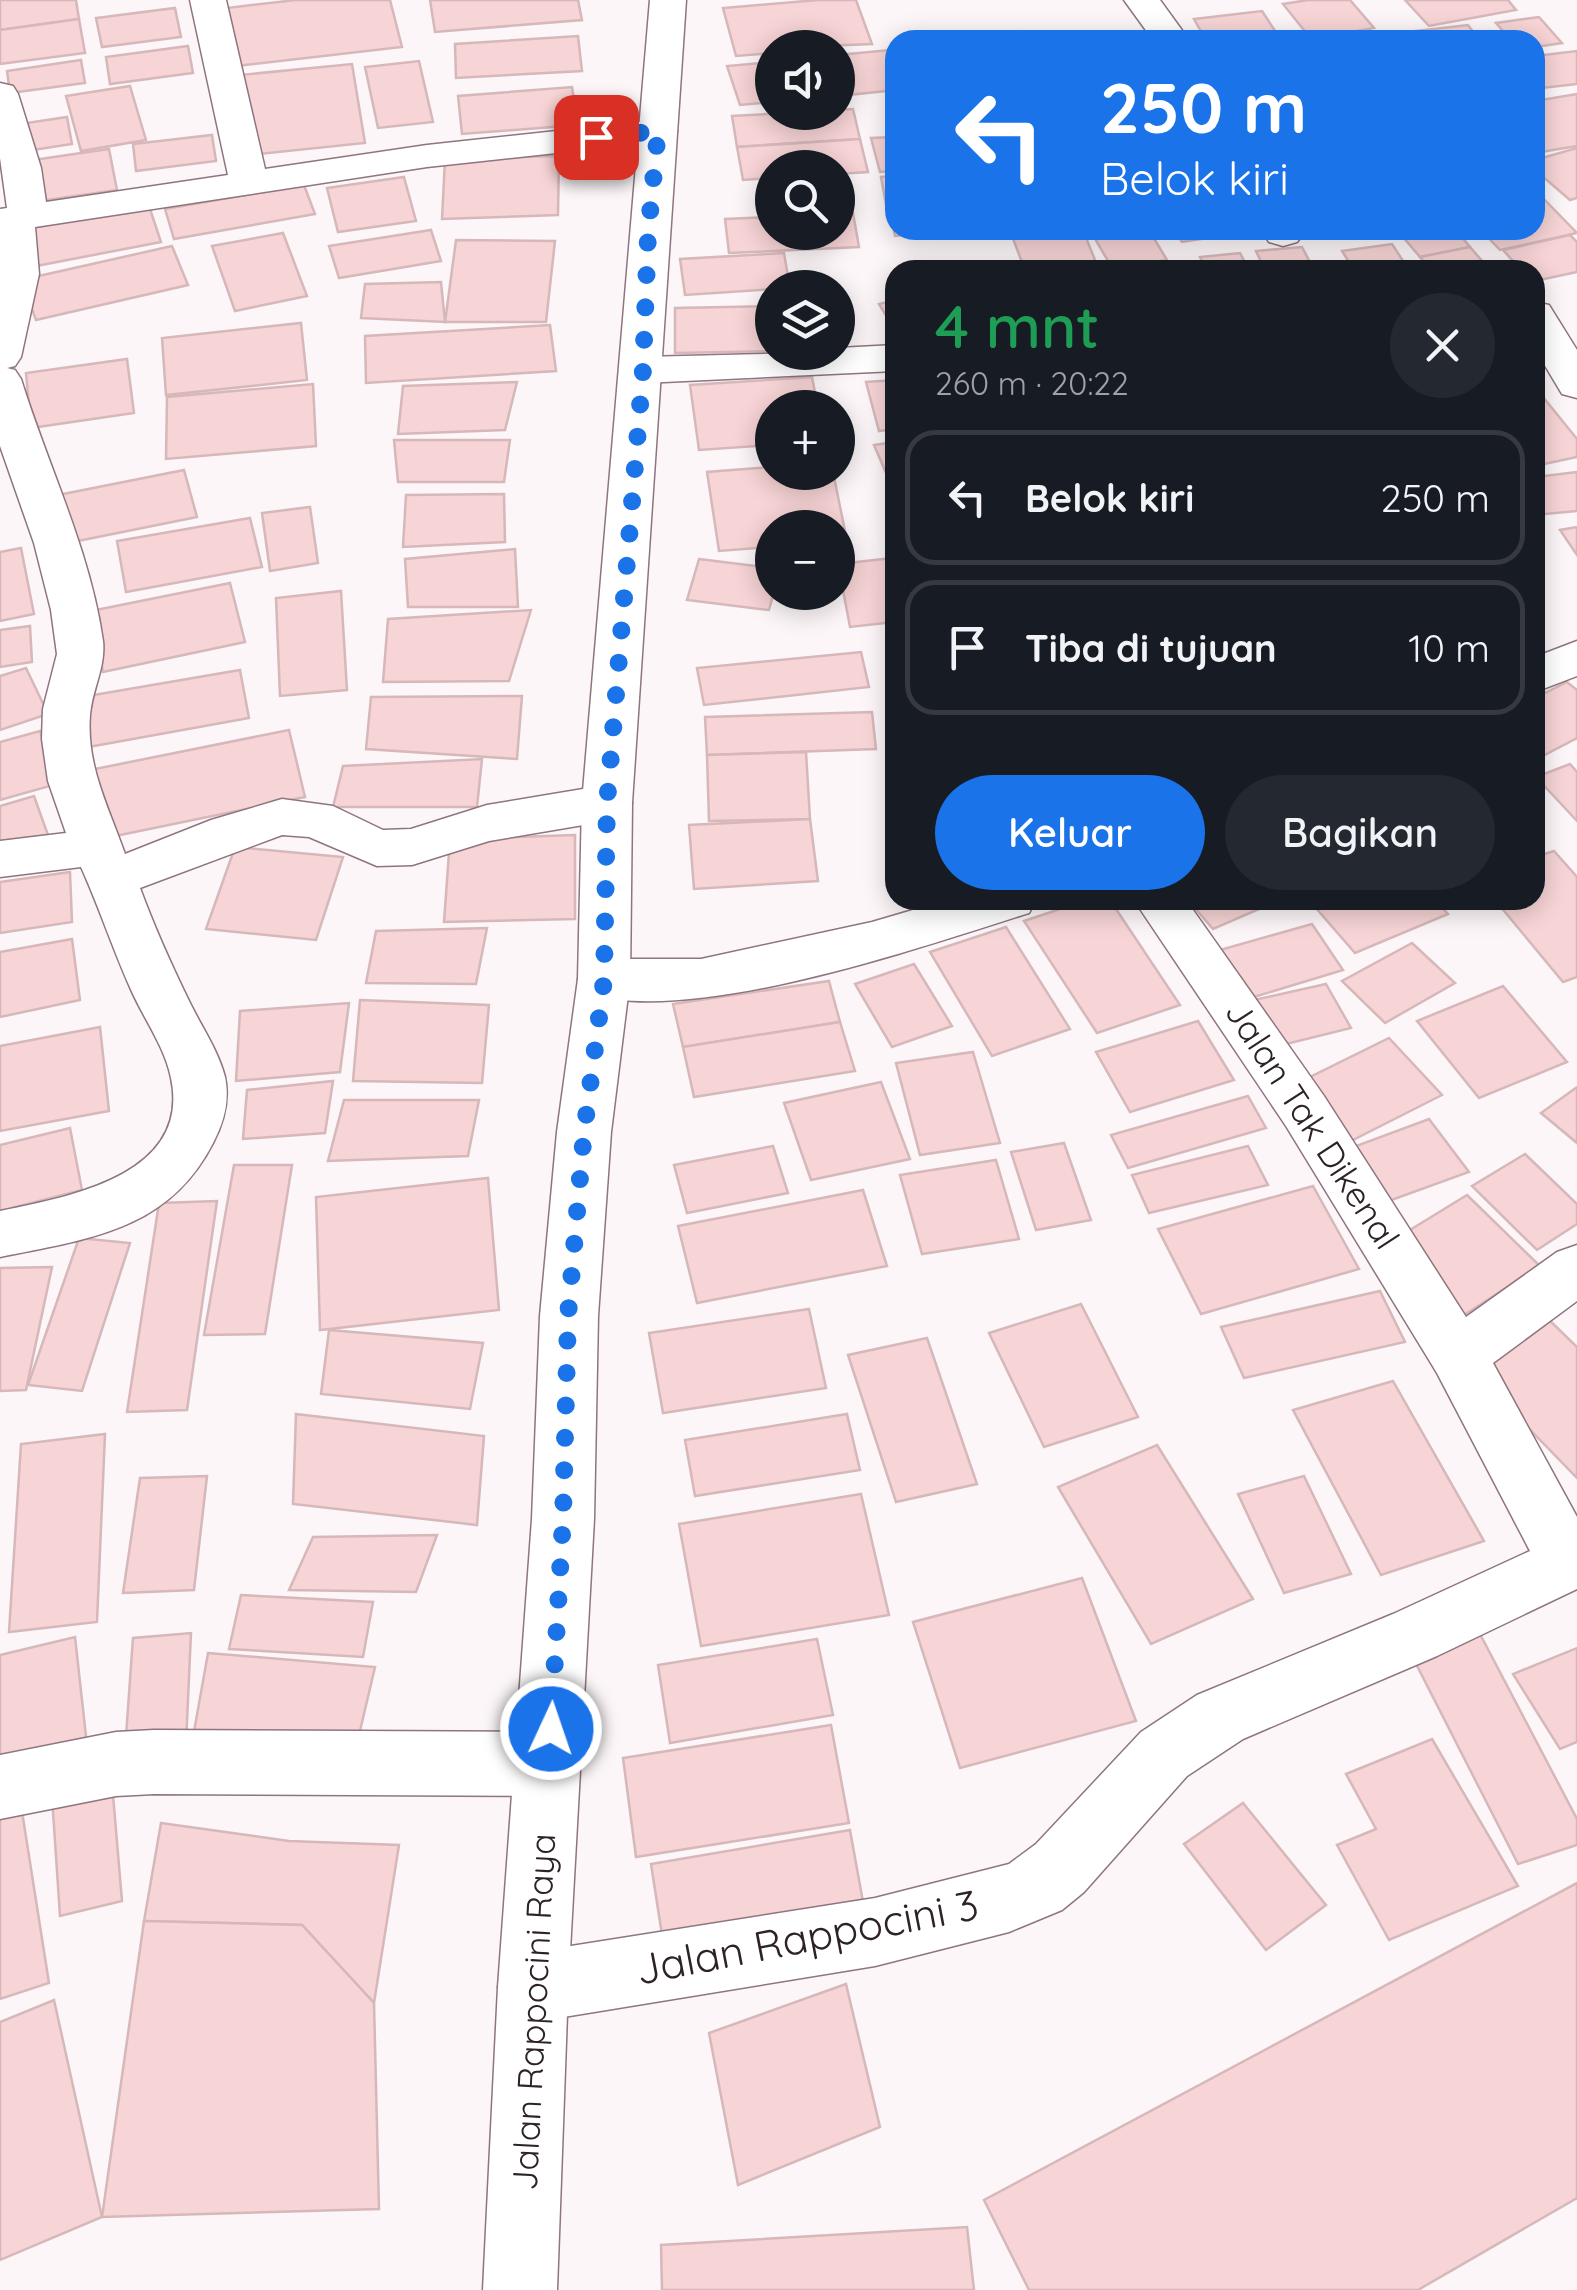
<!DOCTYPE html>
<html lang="id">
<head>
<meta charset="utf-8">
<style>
	:root { --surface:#171b24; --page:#242831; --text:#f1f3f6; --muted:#9ea1a6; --line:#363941; --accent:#1a73e8 }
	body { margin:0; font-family:Quicksand,sans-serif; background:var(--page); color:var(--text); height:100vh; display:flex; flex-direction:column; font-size:38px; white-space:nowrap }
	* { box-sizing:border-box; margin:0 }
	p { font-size:32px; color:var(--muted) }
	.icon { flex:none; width:55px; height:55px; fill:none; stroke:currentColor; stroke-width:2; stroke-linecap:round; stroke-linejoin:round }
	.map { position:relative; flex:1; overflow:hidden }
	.drawer { position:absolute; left:885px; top:260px; width:660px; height:650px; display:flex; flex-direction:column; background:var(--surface); border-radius:30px; box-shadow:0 5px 25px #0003 }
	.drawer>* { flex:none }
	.banner { position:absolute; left:885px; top:30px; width:660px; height:210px; border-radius:30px; box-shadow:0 5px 25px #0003; background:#1a73e8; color:#fff; overflow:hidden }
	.buttons { position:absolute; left:755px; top:30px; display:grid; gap:20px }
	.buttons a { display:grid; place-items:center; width:100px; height:100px; border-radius:50%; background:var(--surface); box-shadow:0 5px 25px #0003; font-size:50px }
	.pin { position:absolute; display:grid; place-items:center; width:85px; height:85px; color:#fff; margin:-42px; border-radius:20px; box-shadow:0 5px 15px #0006 }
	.me { position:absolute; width:110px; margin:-55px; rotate:3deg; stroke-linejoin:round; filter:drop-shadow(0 0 8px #0008) }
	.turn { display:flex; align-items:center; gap:35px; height:210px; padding:0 50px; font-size:45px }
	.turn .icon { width:130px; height:130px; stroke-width:2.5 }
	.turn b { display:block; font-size:70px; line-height:85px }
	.round { display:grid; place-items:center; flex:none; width:105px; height:105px; border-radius:52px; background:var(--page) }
	.head { display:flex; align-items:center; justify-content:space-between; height:170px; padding:0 50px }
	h1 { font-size:60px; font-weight:600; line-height:75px; color:#1e9e55 }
	.action { display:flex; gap:20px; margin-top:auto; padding:20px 50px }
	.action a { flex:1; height:115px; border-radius:60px; background:var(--accent); color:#fff; font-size:40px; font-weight:600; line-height:115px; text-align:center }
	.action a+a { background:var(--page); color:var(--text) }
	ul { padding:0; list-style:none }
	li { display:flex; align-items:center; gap:30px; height:135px; margin:0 20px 15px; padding:0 30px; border:5px solid var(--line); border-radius:30px }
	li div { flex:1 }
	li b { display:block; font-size:38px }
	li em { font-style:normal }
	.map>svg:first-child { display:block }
	.building { fill:#f7d4d5; stroke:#d6b8ba; stroke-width:2.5 }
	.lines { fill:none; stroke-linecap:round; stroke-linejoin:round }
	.minor-casing { stroke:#8e757f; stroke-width:3 }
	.major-casing { stroke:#8e757f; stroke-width:3 }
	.minor { fill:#fff; fill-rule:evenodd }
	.major { fill:#fff; fill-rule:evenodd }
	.route { stroke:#1a73e8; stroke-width:18; stroke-dasharray:0 32.4 }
	.labels { text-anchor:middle; stroke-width:8; stroke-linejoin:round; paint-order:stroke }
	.street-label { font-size:35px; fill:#2d2227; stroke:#fff }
	.near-street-label { font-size:42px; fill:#2d2227; stroke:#fff }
</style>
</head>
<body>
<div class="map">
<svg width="1577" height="2290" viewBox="0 0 1577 2290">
	<rect width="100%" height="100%" fill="#fcf6f8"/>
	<g class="building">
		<path d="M0,0H76L79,19L0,30Z"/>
		<path d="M296,0H390L402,47L228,67L218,9Z"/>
		<path d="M430,0H578L582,20L435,32Z"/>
		<path d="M818,0H856L872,44L772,48V53L736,56L723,8Z"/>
		<path d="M1308,0H1350L1374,28L1311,39L1283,4Z"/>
		<path d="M1405,0H1508L1516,10L1429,26Z"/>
		<path d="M175,8L181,37L102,47L96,18Z"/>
		<path d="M1262,11L1281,40H1206L1194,19Z"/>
		<path d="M1539,17L1562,43L1535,47V40H1511L1496,23Z"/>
		<path d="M79,19L85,53L0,64V30Z"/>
		<path d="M1468,25L1479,40H1403L1398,33Z"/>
		<path d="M1019,31L1024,40L961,38Z"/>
		<path d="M578,36L582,71L456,78L455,44Z"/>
		<path d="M188,46L193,73L110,84L106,57Z"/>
		<path d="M890,50L895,63V90L838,96V55Z"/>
		<path d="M1577,51V84L1542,88L1535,79V56Z"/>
		<path d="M81,60L85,83L10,93L7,71Z"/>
		<path d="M419,61L433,122L378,128L365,67Z"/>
		<path d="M772,62V102L740,105L727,66Z"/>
		<path d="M352,64L365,143L248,155L240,75Z"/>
		<path d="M130,86L146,140L81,151L66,96Z"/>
		<path d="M572,87L578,125L462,134L458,96Z"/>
		<path d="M1577,94V146L1535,153V101Z"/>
		<path d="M853,109L860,139L737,147L732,116Z"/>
		<path d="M67,117L72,144L26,151L20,124Z"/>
		<path d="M212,135L216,161L136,171L133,144Z"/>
		<path d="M895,137V171L880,172L871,138Z"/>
		<path d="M860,139L868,172L838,174V168H772V178L743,180L737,147Z"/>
		<path d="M1577,148V198L1570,200L1535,170V160Z"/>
		<path d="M109,149L117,190L33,202L26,161Z"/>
		<path d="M559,156L558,215L442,219L445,159Z"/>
		<path d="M895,176V209L887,210L881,177Z"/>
		<path d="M404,177L416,221L338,232L327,188Z"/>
		<path d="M304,185L315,214L174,239L165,209Z"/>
		<path d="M1540,195L1577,233L1500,250L1481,230H1535V196Z"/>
		<path d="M149,206L161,242L31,267L21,230Z"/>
		<path d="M853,213L859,247L729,253L725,219L772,217V232H838V214Z"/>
		<path d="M891,216H895V230H962L895,236Z"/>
		<path d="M431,230L441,261L339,278L329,246Z"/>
		<path d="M1083,230L1099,270H1025L1010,231Z"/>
		<path d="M1090,230H1149L1167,260L1112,268Z"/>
		<path d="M1174,230H1259L1182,242Z"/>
		<path d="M1306,230H1382L1310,238Z"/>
		<path d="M1397,230H1456L1470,247L1420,257Z"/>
		<path d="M283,233L307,296L235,311L212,246Z"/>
		<path d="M1570,235L1577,242V272L1535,281V270H1521L1503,250Z"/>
		<path d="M456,240L555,241L546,322H445Z"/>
		<path d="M1392,244L1409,270H1354L1342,251Z"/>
		<path d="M172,246L188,285L36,320L21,280Z"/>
		<path d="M1302,247L1314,270H1265L1256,251Z"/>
		<path d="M1470,247L1490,270H1431L1420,257Z"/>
		<path d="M784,253L790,288L685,295L680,259Z"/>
		<path d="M1240,253L1249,270H1206L1200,257Z"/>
		<path d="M441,282L445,322L361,318L365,284Z"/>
		<path d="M895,300V330L879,304Z"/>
		<path d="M772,306V351L675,353V308Z"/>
		<path d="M301,323L307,380L166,395L162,338Z"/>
		<path d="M550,325L556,371L366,383L365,336Z"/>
		<path d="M127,359L134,413L31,428L26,373Z"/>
		<path d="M812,377L818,408H772V445L699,450L690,385Z"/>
		<path d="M895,380V429L879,431L866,382Z"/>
		<path d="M517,382L505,430L398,434L403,386Z"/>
		<path d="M313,384L316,446L166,459L167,397Z"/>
		<path d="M1543,397L1577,439V457L1535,466V398Z"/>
		<path d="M394,440H510L504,482H398Z"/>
		<path d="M895,442V494L874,445Z"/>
		<path d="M772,467V472H833L847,541L838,542V528H772V547L719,551L707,472Z"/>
		<path d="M184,470L197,517L68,543L58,495Z"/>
		<path d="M1577,472V511L1535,515V477Z"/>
		<path d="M504,494L505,542L403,547L406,495Z"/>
		<path d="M310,507L318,563L270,571L262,513Z"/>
		<path d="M250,518L262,567L126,592L117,541Z"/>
		<path d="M1577,527V555L1560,530Z"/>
		<path d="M21,548L34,614L0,621V552Z"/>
		<path d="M515,549L518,607H408L405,559Z"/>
		<path d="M893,558L895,622L850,627L838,564Z"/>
		<path d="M699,559L772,568L774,592L769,610L687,600Z"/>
		<path d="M230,583L245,642L103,672L91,611Z"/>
		<path d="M341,591L347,690L280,696L276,598Z"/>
		<path d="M531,610L509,681L383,682L388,619Z"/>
		<path d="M30,626L32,662L0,667V630Z"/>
		<path d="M861,652L869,687L704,705L697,668Z"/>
		<path d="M26,668L48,714L0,730V676Z"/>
		<path d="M240,670L249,718L83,748L76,698Z"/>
		<path d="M1567,682L1577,690V738L1535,760V698Z"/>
		<path d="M522,696L517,759L366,749L371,697Z"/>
		<path d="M872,712L876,749L707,755L705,717Z"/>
		<path d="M289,730L305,797L101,839L90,770Z"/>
		<path d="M40,731L57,784L0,800V742Z"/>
		<path d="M806,752L810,819L709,821L707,755Z"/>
		<path d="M482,759L477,807H333L343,766Z"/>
		<path d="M1570,764L1577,772V821L1536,777Z"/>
		<path d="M34,796L49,838L0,853V806Z"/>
		<path d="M810,819L818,881L694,889L689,825Z"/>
		<path d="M575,835V919L444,922L450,839Z"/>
		<path d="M235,847L343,857L316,940L206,929Z"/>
		<path d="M1554,851L1577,877V977L1563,982L1495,900H1535V857Z"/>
		<path d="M70,872L72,922L0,933V882Z"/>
		<path d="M1087,900H1110L1180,1005L1097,1033L1024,921Z"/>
		<path d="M1188,900H1280L1213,929Z"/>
		<path d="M1331,900H1435L1448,914L1355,953L1315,907Z"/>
		<path d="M1312,924L1343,970L1244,1000L1213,952Z"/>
		<path d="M1006,927L1070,1029L992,1056L930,952Z"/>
		<path d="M487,928L476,984L366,983L376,931Z"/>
		<path d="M72,939L80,1000L0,1017V952Z"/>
		<path d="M1412,943L1455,983L1385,1023L1342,981Z"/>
		<path d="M914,964L952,1026L892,1047L855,984Z"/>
		<path d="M829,981L840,1022L683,1047L673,1004Z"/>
		<path d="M1326,984L1351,1028L1270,1048L1245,1002Z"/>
		<path d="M1503,986L1567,1062L1479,1098L1417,1021Z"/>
		<path d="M360,1000L489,1005L482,1083L353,1081Z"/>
		<path d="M349,1003L340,1072L236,1081L240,1011Z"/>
		<path d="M1198,1021L1234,1080L1130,1112L1096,1052Z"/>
		<path d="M840,1022L855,1071L694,1097L683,1047Z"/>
		<path d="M100,1027L109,1111L0,1131V1046Z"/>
		<path d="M1389,1038L1442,1095L1351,1141L1300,1082Z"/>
		<path d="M973,1052L1000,1143L920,1155L896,1063Z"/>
		<path d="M333,1081L325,1133L243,1139L247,1090Z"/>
		<path d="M881,1082L910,1159L811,1180L784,1103Z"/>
		<path d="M1577,1087V1143L1541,1113Z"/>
		<path d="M1248,1096L1266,1128L1128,1168L1111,1135Z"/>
		<path d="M344,1100H479L468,1156L328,1161Z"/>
		<path d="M1429,1119L1469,1172L1386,1202L1348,1149Z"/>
		<path d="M70,1128L82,1190L0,1211V1145Z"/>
		<path d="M1064,1143L1091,1220L1036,1230L1011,1152Z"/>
		<path d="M773,1146L788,1193L687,1213L674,1165Z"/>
		<path d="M1248,1146L1268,1185L1149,1213L1132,1175Z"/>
		<path d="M1525,1154L1577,1204V1224L1537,1250L1472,1186Z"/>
		<path d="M996,1160L1019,1239L922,1254L900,1175Z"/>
		<path d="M234,1165H292L265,1334L204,1335Z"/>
		<path d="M488,1178L499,1310L320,1330L316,1197Z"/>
		<path d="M1313,1186L1359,1269L1201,1314L1158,1229Z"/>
		<path d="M863,1190L887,1266L697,1303L678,1226Z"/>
		<path d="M1467,1195L1540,1266L1464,1315L1392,1241Z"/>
		<path d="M217,1201L187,1410L127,1412L159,1203Z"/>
		<path d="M79,1238L130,1243L82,1391L28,1385Z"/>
		<path d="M52,1267L26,1390L0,1391V1268Z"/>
		<path d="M1380,1291L1405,1342L1244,1378L1221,1327Z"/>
		<path d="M1081,1304L1138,1417L1044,1447L989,1333Z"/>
		<path d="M809,1309L826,1388L663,1413L649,1333Z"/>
		<path d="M1543,1314L1577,1347V1478L1466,1364Z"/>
		<path d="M329,1330L483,1343L470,1409L321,1394Z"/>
		<path d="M927,1338L977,1484L896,1502L848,1355Z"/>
		<path d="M1393,1381L1484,1541L1381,1575L1293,1410Z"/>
		<path d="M296,1414L484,1436L477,1525L293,1504Z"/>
		<path d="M847,1414L860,1470L695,1496L685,1440Z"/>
		<path d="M105,1434L97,1622L9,1632L21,1444Z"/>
		<path d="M1157,1445L1253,1599L1151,1644L1058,1487Z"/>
		<path d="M207,1476L194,1590L123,1593L140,1478Z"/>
		<path d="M1304,1476L1351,1574L1284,1593L1238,1494Z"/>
		<path d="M861,1494L889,1615L701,1646L679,1524Z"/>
		<path d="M437,1535L416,1592L289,1590L313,1537Z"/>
		<path d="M1082,1578L1136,1721L960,1768L913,1622Z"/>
		<path d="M241,1595L373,1602L363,1657L229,1649Z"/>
		<path d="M191,1633L186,1744L125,1750L133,1638Z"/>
		<path d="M1480,1634L1577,1819V1845L1518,1864L1412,1656Z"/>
		<path d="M75,1637L88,1754L0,1776V1655Z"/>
		<path d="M817,1639L833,1715L670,1743L658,1665Z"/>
		<path d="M1577,1648V1742L1560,1749L1513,1674Z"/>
		<path d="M208,1653L375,1667L356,1748L193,1737Z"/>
		<path d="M831,1725L849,1823L636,1857L623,1758Z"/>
		<path d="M1432,1739L1518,1886L1389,1940L1337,1845L1376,1829L1346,1774Z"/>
		<path d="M112,1783L122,1901L60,1916L52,1797Z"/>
		<path d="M1243,1803L1326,1905L1266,1950L1184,1844Z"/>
		<path d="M21,1805L49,1983L0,1999V1812Z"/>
		<path d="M161,1823L289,1841L399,1845L374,2003L302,1925L144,1921Z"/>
		<path d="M850,1830L865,1913L664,1948L651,1864Z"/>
		<path d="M1577,1883V2198L1418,2290H1029L984,2200Z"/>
		<path d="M144,1921L302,1925L374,2003L379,2209L102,2217Z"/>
		<path d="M846,1984L880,2127L738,2185L709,2033Z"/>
		<path d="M54,2000L102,2217L0,2260V2022Z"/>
		<path d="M967,2227L974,2290H662L661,2245Z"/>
	</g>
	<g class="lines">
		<defs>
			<g id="minor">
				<path d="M190,0H226L265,169L427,145L658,120L671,123L677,131L671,139L658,142L427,167L35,227L39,274L21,357L15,366L7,368L15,370L21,379C48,466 90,550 103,641C106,667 92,689 90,715C86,766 109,808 125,854L211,820L282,799L333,806L383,830L411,829L487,805L607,785L624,790L632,803L624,816L607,821L489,841L412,865L377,866L309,837L282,835L140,888C154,926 171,964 189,1001C201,1026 218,1050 225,1077C230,1101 224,1122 213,1143C168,1231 88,1239 0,1257V1211C67,1197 192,1176 171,1078C165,1048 146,1022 133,994C114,953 100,909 81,867L0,877V841L66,833L48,781L42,739L43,709L57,654L51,610L34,543L0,446V209L7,208L0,158V83L13,86L18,94L41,168L46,202L228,175Z"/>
				<path d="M1124,0H1160L1189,40H1153Z"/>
				<path d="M1261,230H1301L1303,234L1297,242L1283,246L1269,242Z"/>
				<path d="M1535,302L1549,305L1577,350V398L1562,394L1535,349Z"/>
				<path d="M895,345V371L643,383L628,379L622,370L628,361L643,357L838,352V348Z"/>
				<path d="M1577,641V676L1535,692V657Z"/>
				<path d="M947,900H1036L1029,913C921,947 691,1027 586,993L578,979L586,965L604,959H701L872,922Z"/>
				<path d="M1134,900H1186L1324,1096L1466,1317L1557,1252L1577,1245V1301L1493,1363L1577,1517V1589L1437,1656L1243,1739L1187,1776L1084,1892L1062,1910L1033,1922L1009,1932L875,1966L533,2022L508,2012L498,1987L508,1962L533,1952L875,1898L1009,1864L1036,1844L1141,1732L1197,1695L1393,1614L1530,1551L1437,1373L1286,1126Z"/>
				<path d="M154,1730L549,1732L572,1742L582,1764L572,1786L549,1796L154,1794L116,1796L0,1819V1755L116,1732Z"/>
			</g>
			<path id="major" d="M650,0H686L632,803L630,979L611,1132L598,1316L594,1519L568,1987L557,2290H483L498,1987L532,1519L540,1316L557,1132L578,979L582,803Z"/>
		</defs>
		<use href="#minor" class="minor-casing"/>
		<use href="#major" class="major-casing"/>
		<use href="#minor" class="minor"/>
		<use href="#major" class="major"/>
	</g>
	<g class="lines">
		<path class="route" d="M551,1729L563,1519L568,1316L584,1132L604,980L607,803L643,370L648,234L658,131L596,137"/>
	</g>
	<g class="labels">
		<g class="street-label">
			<text transform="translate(1312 1125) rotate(57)" y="12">Jalan Tak Dikenal</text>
			<text transform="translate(534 2012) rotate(-87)" y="12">Jalan Rappocini Raya</text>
		</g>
		<g class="near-street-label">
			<text transform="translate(807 1937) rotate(-11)" y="15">Jalan Rappocini 3</text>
		</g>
	</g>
</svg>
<div class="buttons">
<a><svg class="icon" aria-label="sound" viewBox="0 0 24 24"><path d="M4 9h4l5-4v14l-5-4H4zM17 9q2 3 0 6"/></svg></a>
<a><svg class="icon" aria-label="search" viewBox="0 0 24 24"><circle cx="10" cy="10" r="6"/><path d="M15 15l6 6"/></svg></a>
<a><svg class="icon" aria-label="layers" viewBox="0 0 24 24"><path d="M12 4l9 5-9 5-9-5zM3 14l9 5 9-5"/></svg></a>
<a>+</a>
<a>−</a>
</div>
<div class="pin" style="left:596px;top:137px;background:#d93025"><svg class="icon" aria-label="arrive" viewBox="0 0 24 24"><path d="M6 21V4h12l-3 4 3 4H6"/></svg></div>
<svg class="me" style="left:551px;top:1729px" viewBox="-20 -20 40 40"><circle r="17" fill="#1a73e8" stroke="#fff" stroke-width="3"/><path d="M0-11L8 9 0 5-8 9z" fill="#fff"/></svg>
<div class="banner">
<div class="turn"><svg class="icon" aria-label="left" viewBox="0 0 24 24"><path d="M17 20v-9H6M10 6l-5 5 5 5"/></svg><div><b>250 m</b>Belok kiri</div></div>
</div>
<section class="drawer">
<div class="head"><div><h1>4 mnt</h1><p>260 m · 20:22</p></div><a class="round"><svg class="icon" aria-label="close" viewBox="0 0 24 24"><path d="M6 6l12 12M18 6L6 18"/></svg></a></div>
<ul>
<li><svg class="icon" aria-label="left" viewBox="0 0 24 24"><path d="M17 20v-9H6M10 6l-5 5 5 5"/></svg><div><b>Belok kiri</b></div><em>250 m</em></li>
<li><svg class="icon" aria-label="arrive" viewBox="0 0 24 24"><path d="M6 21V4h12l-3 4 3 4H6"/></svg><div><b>Tiba di tujuan</b></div><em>10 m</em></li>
</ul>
<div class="action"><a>Keluar</a><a>Bagikan</a></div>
</section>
</div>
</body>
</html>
